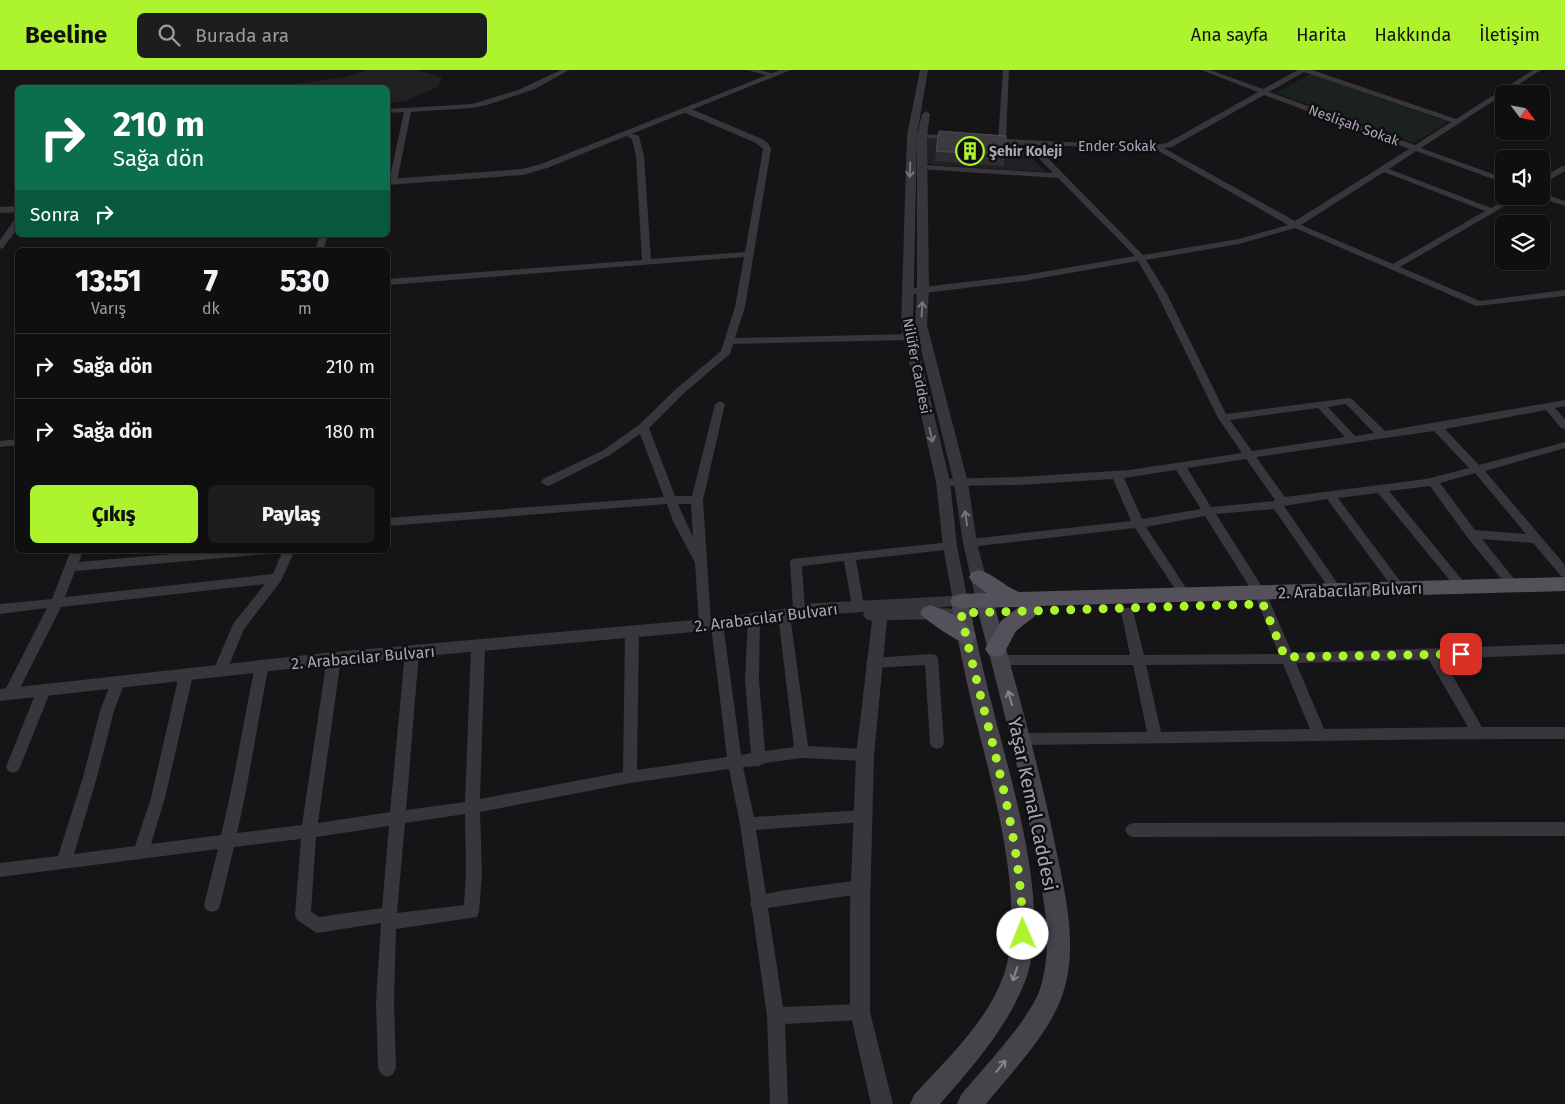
<!DOCTYPE html>
<html lang="tr">
<head>
<meta charset="utf-8">
<style>
	:root { --surface:#100f10; --page:#1e1d1e; --text:#f1f3f6; --muted:#9c9c9f; --line:#302f30; --accent:#aef42e }
	body { margin:0; font-family:"Fira Sans",sans-serif; background:var(--page); color:var(--text); height:100vh; display:flex; flex-direction:column; font-size:19px; white-space:nowrap }
	* { box-sizing:border-box; margin:0 }
	p { font-size:16px; color:var(--muted) }
	.icon { flex:none; width:28px; height:28px; fill:none; stroke:currentColor; stroke-width:2; stroke-linecap:round; stroke-linejoin:round }
	.map { position:relative; flex:1; overflow:hidden }
	.drawer { position:absolute; left:15px; top:178px; width:375px; height:305px; display:flex; flex-direction:column; background:var(--surface); border-radius:8px; box-shadow:0 1px 4px #0004,0 0 0 1px var(--line) }
	.drawer>* { flex:none }
	.banner { position:absolute; left:15px; top:15px; width:375px; height:152px; border-radius:8px; box-shadow:0 1px 4px #0004,0 0 0 1px var(--line); background:#0b6e4f; color:#fff; overflow:hidden }
	.needle { width:32px; rotate:122deg }
	.fabs { position:absolute; left:1495px; top:15px; display:grid; gap:10px }
	.fabs a { display:grid; place-items:center; width:55px; height:55px; border-radius:8px; background:var(--surface); box-shadow:0 1px 4px #0004,0 0 0 1px var(--line); font-size:25px }
	.pin { position:absolute; display:grid; place-items:center; width:42px; height:42px; color:#fff; margin:-21px; border-radius:10px; box-shadow:0 2px 8px #0006 }
	.me { position:absolute; width:55px; margin:-28px; rotate:359deg; stroke-linejoin:round; filter:drop-shadow(0 0 4px #0008) }
	.turn { display:flex; align-items:center; gap:18px; height:105px; padding:0 15px; font-size:22px }
	.turn .icon { width:65px; height:65px; stroke-width:2.5 }
	.turn b { display:block; font-size:35px; line-height:42px }
	.then { display:flex; align-items:center; height:48px; padding:0 15px; background:#0003; gap:10px; font-size:19px }
	.eta { display:flex; justify-content:space-evenly; align-items:center; height:85px; text-align:center }
	.eta b { font-size:30px; font-weight:800; line-height:35px }
	.primary-button { display:flex; gap:10px; margin-top:auto; padding:10px 15px }
	.primary-button a { flex:1; height:58px; border-radius:8px; background:var(--accent); color:#111; font-size:20px; font-weight:800; line-height:58px; text-align:center }
	.primary-button a+a { background:var(--page); color:var(--text) }
	ul { padding:0; list-style:none }
	li { display:flex; align-items:center; gap:15px; height:65px; padding:0 15px; border-top:1px solid var(--line) }
	li div { flex:1 }
	li b { display:block; font-size:19px }
	li em { font-style:normal }
	header { display:flex; align-items:center; gap:30px; box-sizing:border-box; height:70px; padding:0 25px; background:var(--accent); color:#111 }
	header strong { font-size:24px }
	nav { display:flex; gap:28px; margin-inline-start:auto; font-size:18px }
	.search { width:350px; height:45px; background:var(--page); display:flex; align-items:center; gap:12px; box-sizing:border-box; padding:0 18px; border-radius:8px; color:var(--muted); font-size:19px }
	.map>svg:first-child { display:block }
	.built { fill:#222023 }
	.green { fill:#1a211f }
	.lines { fill:none; stroke-linecap:round; stroke-linejoin:round }
	.minor { fill:#38353b; fill-rule:evenodd }
	.tertiary { fill:#38353b; fill-rule:evenodd }
	.secondary { fill:#46434b; fill-rule:evenodd }
	.primary { fill:#55515a; fill-rule:evenodd }
	.wall { fill:#2f2d31 }
	.building { fill:#3d3a3f; stroke:#4e4b52 }
	.oneway { stroke:#78737f }
	.oneway2 { stroke:#888391 }
	.route { stroke:#aef42e; stroke-width:9; stroke-dasharray:0 16.2 }
	.labels { text-anchor:middle; stroke-width:5; stroke-linejoin:round; paint-order:stroke }
	.far-street-label { font-size:14px; fill:#aca5b6; stroke:#100f11 }
	.far-poi-label { font-size:14px; font-weight:bold; fill:#aca5b6; stroke:#100f11; text-anchor:start }
	.street-label { font-size:16px; fill:#aca5b6; stroke:#100f11 }
	.near-street-label { font-size:19px; fill:#aca5b6; stroke:#100f11 }
</style>
</head>
<body>
<header>
<strong>Beeline</strong>
<div class="search"><svg class="icon" aria-label="search" viewBox="0 0 24 24"><circle cx="10" cy="10" r="6"/><path d="M15 15l6 6"/></svg>Burada ara</div>
<nav><a>Ana sayfa</a><a>Harita</a><a>Hakkında</a><a>İletişim</a></nav>
</header>
<div class="map">
<svg width="1565" height="1034" viewBox="0 0 1565 1034">
	<rect width="100%" height="100%" fill="#151416"/>
	<g class="built">
		<path d="M368,0H417L442,7L438,17L405,31L388,33V18L275,17L345,7Z"/>
		<path d="M927,68L1018,74L1046,102L935,95L926,92Z"/>
	</g>
	<path class="green" d="M1310,4L1448,52L1414,73L1276,23Z"/>
	<g class="lines">
		<g class="minor">
			<path d="M561,0H569L535,19L487,35L472,38L411,42L397,111L393,113L389,111L404,42L388,43V39L472,34L518,20Z"/>
			<path d="M747,0H760L777,5L774,7Z"/>
			<path d="M1003,0H1009L1006,69L1149,76L1167,73L1258,22L1201,0H1210L1263,19L1298,0H1312L1456,49L1533,0H1541L1421,78L1504,108V113L1416,81L1389,99L1491,138L1512,126H1522L1400,197L1480,231L1565,220V226L1476,236L1295,158L1239,174L1146,190L1167,224L1226,344L1348,328L1352,329L1385,361L1565,330V336L1555,338L1565,349V359L1561,358L1546,340L1445,359L1479,395L1565,372V378L1485,401L1565,495V507L1561,506L1533,473L1482,469L1519,515L1517,518H1509L1467,467L1430,416L1389,421L1464,512L1466,515L1464,518H1456L1378,423L1338,428L1403,515L1405,518L1403,521H1395L1327,429L1284,436L1340,517L1342,520L1340,523H1332L1274,439L1216,444L1266,523L1292,583L1565,574V584L1443,589L1482,657H1565V669C1383,668 1203,674 1022,675L1017,673L1015,669L1017,665L1022,663L1147,662L1133,595H999L994,594L992,590L994,586L999,585H1130L1121,541L1122,538H1132L1133,541L1144,585L1279,584L1254,524L1205,446L1146,457L1190,524L1188,527H1180L1135,458L970,477L964,473L970,469L1131,451L1113,409L1019,415L943,416L937,412L939,409L1019,407L1129,400L1242,383L1218,348L1157,224L1138,191L1025,211L907,225L902,222L907,219L1025,205L1135,186L1058,108L920,99L919,97L923,95L1053,103L1026,75L991,73L987,71L991,69H998ZM1304,2L1451,52L1415,75L1269,22ZM1264,25L1409,79L1295,151L1164,78L1172,77ZM1035,75L1155,79L1288,155L1239,169L1143,185ZM1384,102L1485,141L1393,194L1301,155ZM1346,334L1374,363L1355,366L1328,337ZM1318,338L1345,367L1252,381L1230,350ZM1434,361L1469,398L1426,409L1285,427L1256,387ZM1246,389L1275,430L1274,431L1211,437L1187,398ZM1176,400L1201,439L1142,449L1124,408ZM1475,403L1526,464L1475,460L1440,413ZM1423,590H1429L1468,657L1324,659L1296,593ZM1283,594L1310,659L1161,662L1146,595Z"/>
			<path d="M683,38H689L762,69L768,73L771,79L745,237L735,268L909,264L914,267L909,270L733,274L730,284L684,323L649,358L675,426H692L715,334L720,331L725,334L703,430L711,553L717,549L722,551L723,554L741,685L751,683L745,610L748,549L749,546H759L760,549L759,610L765,681L794,677L778,545L779,542H789L790,545L808,676L865,679L870,681L872,685L870,689L865,691L802,688L765,693L759,696L743,697L754,747L863,740L868,741L871,746L868,751L863,752L756,760L766,824L779,821L860,810L866,812L868,817L866,822L860,824L768,838L783,937L860,934L866,936L869,942L866,948L860,950L785,954L788,1034H770L767,946L752,839L750,834L751,831L740,754L729,699L630,713L480,742L482,805L479,842L477,847L396,859L394,932L396,998L393,1004L387,1007L381,1004L378,998L376,932L381,853L317,863L297,850L295,845L301,769L234,777L220,835L218,840L212,842L206,840L204,835L218,779L0,807V793L58,786L83,707L100,641L111,612L113,608L118,607L123,608L125,612L114,641L97,707L74,784L135,776L151,728L179,605L181,601L186,600L191,601L193,605L165,728L151,774L221,765C235,709 243,652 255,596L257,592L262,591L267,592L269,596C257,652 250,708 237,763L302,755L327,588L329,584H339L341,588L318,753L390,742L405,582L407,578H417L419,582L406,740L465,732L471,577L473,573H483L485,577L480,729L623,702L625,563L627,560H637L639,563L637,700L727,687L711,556L705,560L700,558L699,555L695,493L673,451L667,434L388,456V448L664,427L640,364L610,385L551,415L547,416L541,412L543,409L602,381L639,355L676,319L721,281L735,237L744,187L388,215V209L642,190L636,86L632,69L623,64L627,62L639,66L644,86L651,189L745,182L763,79L756,73L683,42ZM678,434H691L693,467ZM465,744L466,805L464,835L397,843L405,753ZM389,756L382,838L319,847L311,842L316,767Z"/>
			<path d="M909,63L953,66L957,68L953,70L912,67L908,65Z"/>
			<path d="M1562,96H1565V101L1541,115V109Z"/>
			<path d="M1541,123L1565,131V136L1538,127L1541,126Z"/>
			<path d="M15,149H18V158L3,178L0,179V170Z"/>
			<path d="M320,165H328L323,180H315Z"/>
			<path d="M18,369V375L0,377V371Z"/>
			<path d="M950,472L956,476L954,479L856,490L864,536L862,539H854L852,536L844,491L802,496L805,540L804,543H794L793,540L790,492L792,489Z"/>
			<path d="M71,480H83L79,492L217,480H272L266,484L75,501L65,527L273,504L283,480H295L281,511L244,559L225,605L220,606L215,605L213,601L233,554L265,514L61,537L15,628L10,629L5,628L3,624L47,538L0,544V534L52,529Z"/>
			<path d="M931,584L936,585L938,589L944,673L942,677L937,679L932,677L930,673L925,595L873,598L868,597L866,593L868,589L873,588Z"/>
			<path d="M44,615L49,616L51,620L20,697L18,701L13,703L8,701L6,697L37,620L39,616Z"/>
			<path d="M1565,752V766L1133,767L1128,765L1125,760L1128,755L1133,753Z"/>
		</g>
		<g class="tertiary">
			<path d="M780,0H791L547,98L523,105L388,115V109L522,99L541,94Z"/>
			<path d="M920,0H928L917,65L913,256L950,412L957,476L968,531L965,535L935,538L966,539L969,543L966,547L961,549L887,550L874,685L870,838V942L893,1034H871L850,942V838L856,685L872,551L866,549L863,545L865,542L800,546L784,551L717,560L334,594L0,631V619L334,582L717,548L783,539L799,534L952,526L943,476L936,412L901,256L907,65Z"/>
			<path d="M926,41L930,44L927,66L929,220L927,255L968,413L977,473L992,530L989,534L984,536L979,534L976,530L963,473L954,413L915,255L917,220V66L922,44Z"/>
			<path d="M18,136V142L0,143V137Z"/>
		</g>
		<g class="secondary">
			<path d="M984,524L990,525L993,530C1014,609 1037,688 1054,769C1064,820 1080,875 1062,926C1047,967 1013,1000 986,1034H957L961,1025C983,998 1029,951 1040,919C1055,872 1042,820 1033,773C1018,691 996,611 975,530L978,525Z"/>
			<path d="M960,525L966,526L969,531C975,566 983,600 992,635C1010,707 1051,835 1027,906C1009,956 974,995 940,1034H910L914,1025C946,990 986,953 1003,907C1029,837 990,707 972,635C964,601 957,566 951,531L954,526Z"/>
		</g>
		<g class="primary">
			<path d="M979,500C994,504 1004,516 1019,522L1565,507V521L1036,536L1038,541L1035,546L1016,561L1003,585L996,587L989,585L985,579L1001,551L1019,537L960,538L953,536L950,531L953,526L960,524L987,523L972,512L969,507L972,502Z"/>
			<path d="M930,535C946,540 968,551 976,566L973,572C973,572 966,574 966,574C961,574 922,548 920,543L923,538Z"/>
		</g>
	</g>
	<path class="wall" d="M936,81L1005,86L1004,96L935,91Z"/>
	<path class="building" d="M939,61L1006,66L1005,86L936,81Z"/>
	<defs><path id="oneway-shaft" d="M-6 0H5M1.5-3L5.5 0L1.5 3" fill="none" stroke-width="1.6" stroke-linecap="round" stroke-linejoin="round" transform="scale(1.25)"/></defs>
	<g class="oneway">
		<use href="#oneway-shaft" transform="translate(910 100) rotate(92)"/>
		<use href="#oneway-shaft" transform="translate(922 239) rotate(-87)"/>
		<use href="#oneway-shaft" transform="translate(931 365) rotate(77)"/>
		<use href="#oneway-shaft" transform="translate(966 448) rotate(-98)"/>
	</g>
	<g class="oneway2">
		<use href="#oneway-shaft" transform="translate(1010 628) rotate(-106)"/>
		<use href="#oneway-shaft" transform="translate(1015 904) rotate(109)"/>
		<use href="#oneway-shaft" transform="translate(1001 996) rotate(-51)"/>
	</g>
	<g class="lines">
		<path class="route" d="M1023,864C1021,754 983,649 961,543L1263,534L1285,587L1461,584"/>
	</g>
	<defs>
		<symbol id="building-ring" viewBox="-11 -11 22 22"><circle r="9.5" fill="#100f11" stroke="#aef42e" stroke-width="1.5"/><path d="M-4-6H4V6H1V3H-1V6H-4ZM-2.5-4.3h1.7v1.8h-1.7ZM.8-4.3h1.7v1.8H.8ZM-2.5-1h1.7V.8h-1.7ZM.8-1h1.7V.8H.8Z" fill="#aef42e"/></symbol>
	</defs>
	<g fill-rule="evenodd">
		<use href="#building-ring" x="954" y="65" width="32" height="32"/>
	</g>
	<g class="labels">
		<g class="far-street-label">
			<text transform="translate(1354 55) rotate(20)" y="5">Neslişah Sokak</text>
			<text x="1117" y="81">Ender Sokak</text>
			<text transform="translate(917 296) rotate(79)" y="5">Nilüfer Caddesi</text>
		</g>
		<g class="far-poi-label">
			<text x="989" y="86">Şehir Koleji</text>
		</g>
		<g class="street-label">
			<text transform="translate(1350 520) rotate(-2)" y="6">2. Arabacılar Bulvarı</text>
			<text transform="translate(766 547) rotate(-7)" y="6">2. Arabacılar Bulvarı</text>
			<text transform="translate(363 587) rotate(-5)" y="6">2. Arabacılar Bulvarı</text>
		</g>
		<g class="near-street-label">
			<text transform="translate(1033 734) rotate(78)" y="7">Yaşar Kemal Caddesi</text>
		</g>
	</g>
</svg>
<div class="fabs">
<a><svg class="needle" viewBox="-14 -14 28 28"><path d="M0-13l5 13h-10z" fill="#e53935"/><path d="M0 13l5-13h-10z" fill="#9c9c9f"/></svg></a>
<a><svg class="icon" aria-label="sound" viewBox="0 0 24 24"><path d="M4 9h4l5-4v14l-5-4H4zM17 9q2 3 0 6"/></svg></a>
<a><svg class="icon" aria-label="layers" viewBox="0 0 24 24"><path d="M12 4l9 5-9 5-9-5zM3 14l9 5 9-5"/></svg></a>
</div>
<div class="pin" style="left:1461px;top:584px;background:#d93025"><svg class="icon" aria-label="arrive" viewBox="0 0 24 24"><path d="M6 21V4h12l-3 4 3 4H6"/></svg></div>
<svg class="me" style="left:1023px;top:864px" viewBox="-20 -20 40 40"><circle r="19" fill="#fff"/><path d="M0-13L10 11 0 6-10 11z" fill="#aef42e"/></svg>
<div class="banner">
<div class="turn"><svg class="icon" aria-label="right" viewBox="0 0 24 24"><path d="M7 20v-9h11M14 6l5 5-5 5"/></svg><div><b>210 m</b>Sağa dön</div></div>
<div class="then">Sonra<svg class="icon" aria-label="right" viewBox="0 0 24 24"><path d="M7 20v-9h11M14 6l5 5-5 5"/></svg></div>
</div>
<section class="drawer">
<div class="eta">
<div><b>13:51</b><p>Varış</p></div>
<div><b>7</b><p>dk</p></div>
<div><b>530</b><p>m</p></div>
</div>
<ul>
<li><svg class="icon" aria-label="right" viewBox="0 0 24 24"><path d="M7 20v-9h11M14 6l5 5-5 5"/></svg><div><b>Sağa dön</b></div><em>210 m</em></li>
<li><svg class="icon" aria-label="right" viewBox="0 0 24 24"><path d="M7 20v-9h11M14 6l5 5-5 5"/></svg><div><b>Sağa dön</b></div><em>180 m</em></li>
</ul>
<div class="primary-button"><a>Çıkış</a><a>Paylaş</a></div>
</section>
</div>
</body>
</html>
